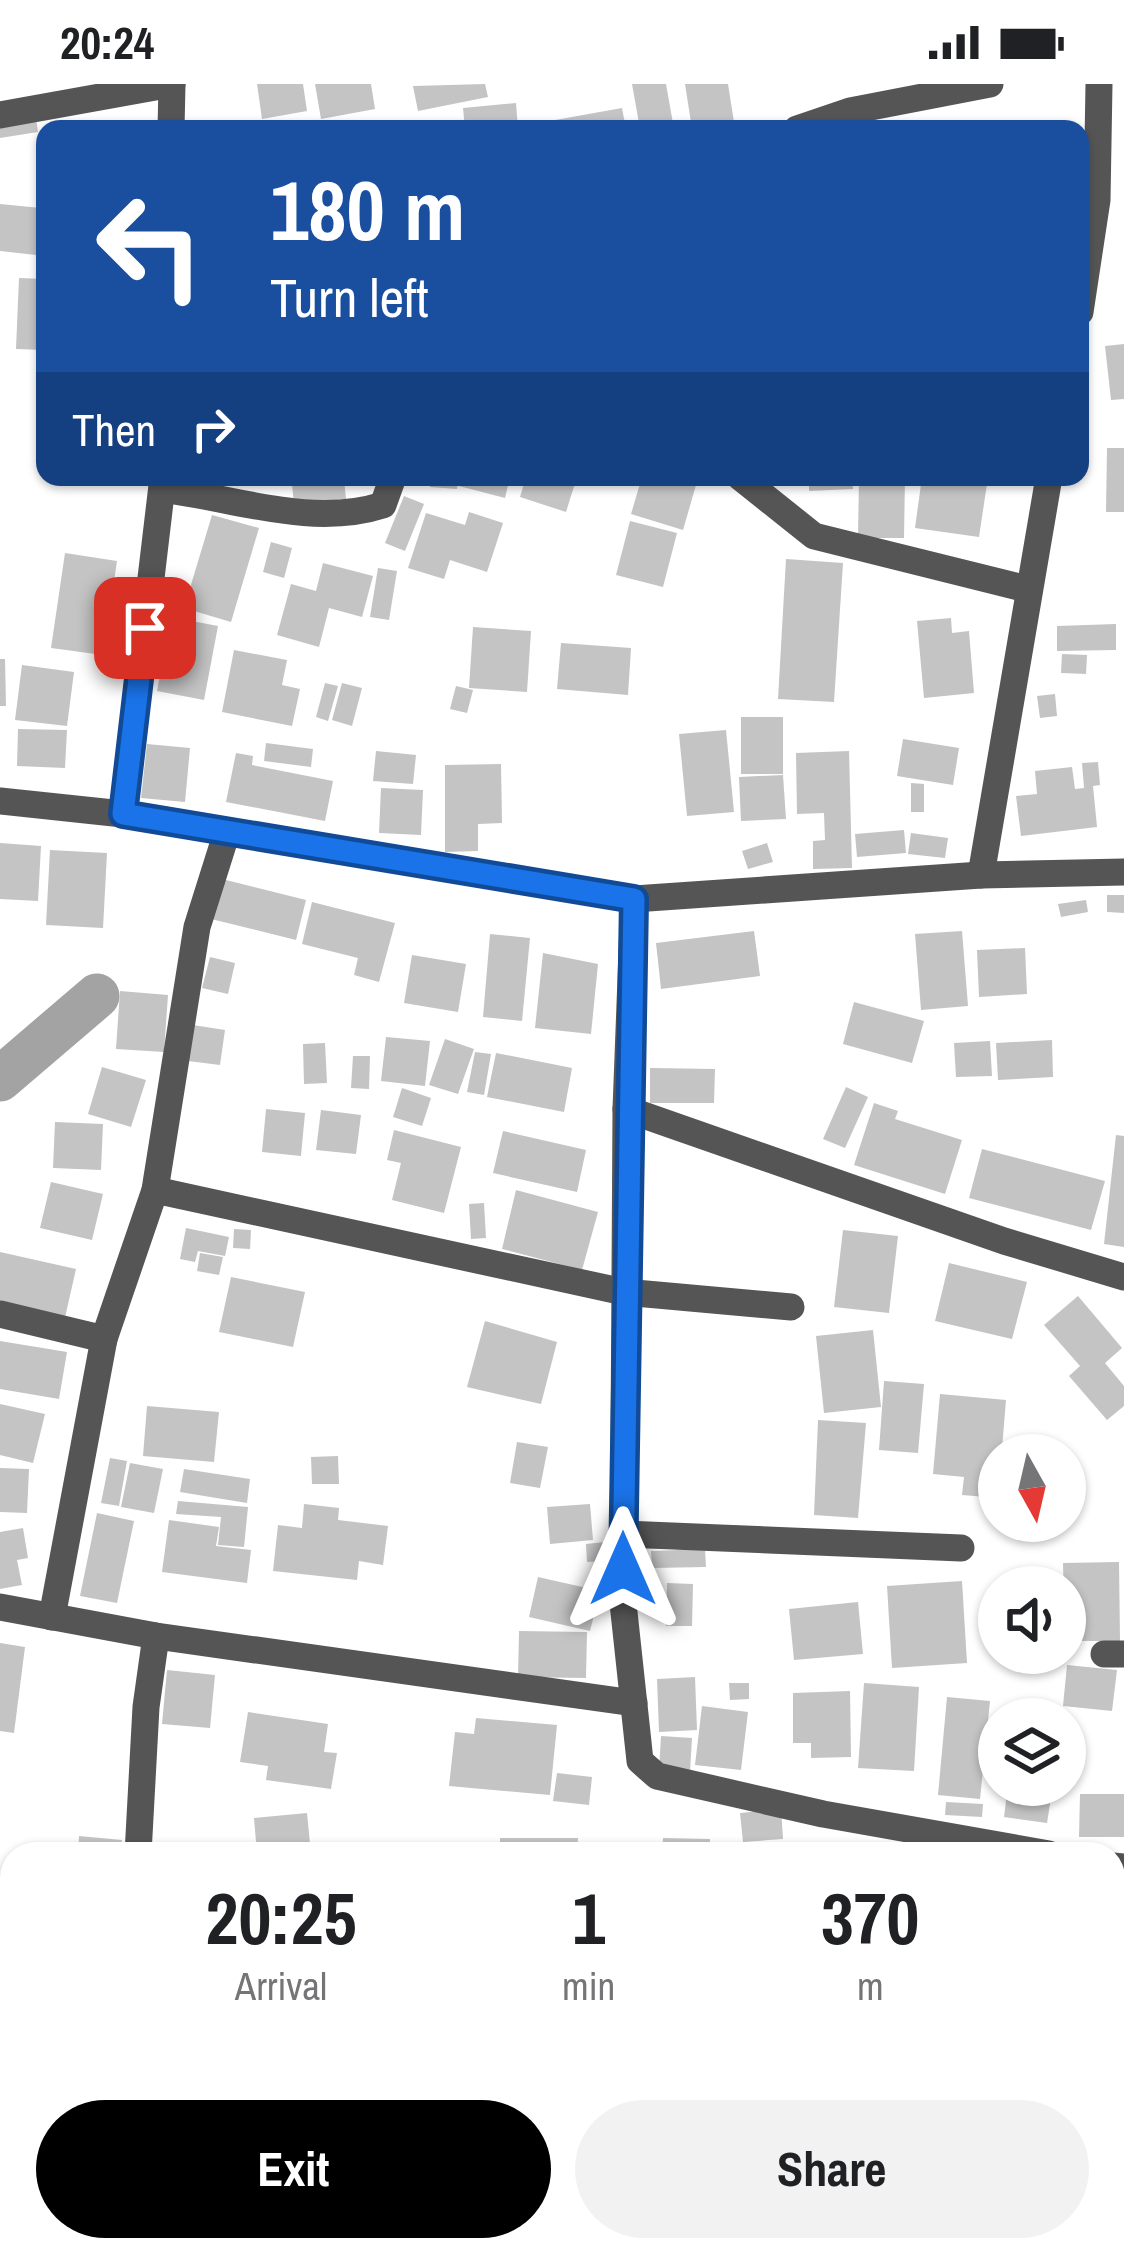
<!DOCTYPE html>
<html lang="en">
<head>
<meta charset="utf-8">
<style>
	:root { --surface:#fff; --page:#f2f2f2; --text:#202124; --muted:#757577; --accent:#000 }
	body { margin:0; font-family:"Archivo Narrow",sans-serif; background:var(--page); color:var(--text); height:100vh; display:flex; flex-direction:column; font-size:45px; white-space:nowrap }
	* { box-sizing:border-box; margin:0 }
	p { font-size:39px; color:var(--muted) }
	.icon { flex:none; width:66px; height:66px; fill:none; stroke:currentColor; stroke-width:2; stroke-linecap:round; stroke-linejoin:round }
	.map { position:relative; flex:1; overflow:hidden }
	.drawer { position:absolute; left:0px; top:1758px; width:1125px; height:420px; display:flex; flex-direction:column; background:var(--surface); border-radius:36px 36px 0 0; box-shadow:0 3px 9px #0004 }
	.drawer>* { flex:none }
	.guide { position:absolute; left:36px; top:36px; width:1053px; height:366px; border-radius:24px; box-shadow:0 3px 9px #0004; background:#1a4fa0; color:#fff; overflow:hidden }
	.needle { width:78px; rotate:172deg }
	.controls { position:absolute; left:978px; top:1350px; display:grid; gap:24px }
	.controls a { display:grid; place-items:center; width:108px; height:108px; border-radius:50%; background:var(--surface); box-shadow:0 3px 9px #0004; font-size:60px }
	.pin { position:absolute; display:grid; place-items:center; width:102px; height:102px; color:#fff; margin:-51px; border-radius:24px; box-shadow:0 6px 18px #0006 }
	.me { position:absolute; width:132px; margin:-66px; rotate:0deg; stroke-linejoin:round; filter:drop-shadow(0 0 9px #0008) }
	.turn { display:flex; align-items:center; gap:42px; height:252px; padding:0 36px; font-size:54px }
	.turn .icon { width:156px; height:156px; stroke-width:2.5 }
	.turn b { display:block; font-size:84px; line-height:102px }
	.then { display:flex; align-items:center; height:114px; padding:0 36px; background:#0003; gap:24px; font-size:45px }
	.eta { display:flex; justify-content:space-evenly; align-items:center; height:204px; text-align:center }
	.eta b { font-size:72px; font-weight:700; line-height:84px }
	.primary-button { display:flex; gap:24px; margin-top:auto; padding:24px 36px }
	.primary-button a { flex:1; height:138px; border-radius:72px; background:var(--accent); color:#fff; font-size:48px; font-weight:700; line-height:138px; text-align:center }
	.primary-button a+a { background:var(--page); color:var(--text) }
	.status { display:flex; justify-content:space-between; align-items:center; height:84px; padding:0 60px; background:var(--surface); direction:ltr }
	.status svg { height:33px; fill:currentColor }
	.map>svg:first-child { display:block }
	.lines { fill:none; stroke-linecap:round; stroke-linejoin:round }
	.river { stroke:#a3a3a3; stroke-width:45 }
	.building { fill:#c4c4c4 }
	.minor { stroke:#555; stroke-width:27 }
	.route-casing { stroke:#114b97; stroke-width:30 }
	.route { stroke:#1a73e8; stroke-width:21 }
</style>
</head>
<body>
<div class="status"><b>20:24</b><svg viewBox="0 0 49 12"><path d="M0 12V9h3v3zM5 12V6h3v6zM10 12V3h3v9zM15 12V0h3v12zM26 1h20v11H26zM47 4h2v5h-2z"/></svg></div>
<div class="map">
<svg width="1124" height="2178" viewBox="0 0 1124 2178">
	<rect width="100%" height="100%" fill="#fff"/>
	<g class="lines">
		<path class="river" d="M0,995L97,912"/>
	</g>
	<g class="building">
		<path d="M257,0H303L307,27L262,35Z"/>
		<path d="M315,0H371L375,25L321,35Z"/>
		<path d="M485,0L488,13L418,27L413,2Z"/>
		<path d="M632,0H666L674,45H640Z"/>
		<path d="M685,0H728L734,38L692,45Z"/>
		<path d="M516,19L518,45H465L463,24Z"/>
		<path d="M622,24L626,45H545L544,38Z"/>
		<path d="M36,34L38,48L0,54V40Z"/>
		<path d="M0,120L41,124L36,171L0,167Z"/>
		<path d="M19,194L45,195V266L16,265Z"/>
		<path d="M1124,260V315L1111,316L1105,262Z"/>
		<path d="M1107,364H1124V428H1106Z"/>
		<path d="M431,393H458L457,405L430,403Z"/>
		<path d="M461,393H510L505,414L459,402Z"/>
		<path d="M526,393H577L566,428L520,413Z"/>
		<path d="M642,393L696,401L683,446L631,430Z"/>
		<path d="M809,393H852L853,405L809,407Z"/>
		<path d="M859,393H905L904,454H858Z"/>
		<path d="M922,393H988L979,453L915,444Z"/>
		<path d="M344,395L346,415L294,420L292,400Z"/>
		<path d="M404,412L424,420L405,467L385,459Z"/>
		<path d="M469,428L503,439L487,488L450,476L444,495L408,484L426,429L465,441Z"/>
		<path d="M212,431L259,444L231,538L184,524Z"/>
		<path d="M630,437L677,449L663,503L616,491Z"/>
		<path d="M271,458L292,464L284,494L263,488Z"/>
		<path d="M65,469L117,477L103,571L51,564Z"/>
		<path d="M786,475L843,479L834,618L778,615Z"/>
		<path d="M323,479L373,492L362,533L329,524L319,563L277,551L291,500L316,507Z"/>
		<path d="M378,484L397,487L389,536L370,533Z"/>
		<path d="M171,533L218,542L204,616L157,607Z"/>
		<path d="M951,534L952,549L969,547L974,609L924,614L917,537Z"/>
		<path d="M1116,540V566L1057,567V542Z"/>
		<path d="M473,543L531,547L527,608L469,604Z"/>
		<path d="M561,559L631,564L628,611L557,605Z"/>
		<path d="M234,566L287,576L282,601L300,605L292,642L222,628Z"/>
		<path d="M1062,570L1087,571L1086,590L1061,589Z"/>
		<path d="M0,575H5L6,622H0Z"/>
		<path d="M22,581L74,588L67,642L15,636Z"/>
		<path d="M325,599L338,602L328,637L316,633Z"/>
		<path d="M342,599L362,604L352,642L332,636Z"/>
		<path d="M456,602L473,606L467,629L450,625Z"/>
		<path d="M1055,610L1057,632L1040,634L1037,612Z"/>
		<rect x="741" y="633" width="42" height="57"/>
		<path d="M18,645L67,646L65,684L17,682Z"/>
		<path d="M726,646L734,728L687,732L679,650Z"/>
		<path d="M903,655L959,664L953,701L897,692Z"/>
		<path d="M266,659L313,665L311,683L264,677Z"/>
		<path d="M147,660L190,664L185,718L141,714Z"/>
		<path d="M376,667L416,671L413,700L373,697Z"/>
		<path d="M849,667L852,784L813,785V757L825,756L824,729L797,730L796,669Z"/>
		<path d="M236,669L253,672L252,681L333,697L325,737L226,718Z"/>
		<path d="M1098,678L1100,701L1093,702L1097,743L1021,752L1016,712L1037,710L1035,687L1072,683L1075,705L1084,704L1082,679Z"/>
		<path d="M501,680L502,739L478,740V767L445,768V681Z"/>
		<path d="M783,691L786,735L741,737L739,693Z"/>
		<path d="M911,699L924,700V728H911Z"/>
		<path d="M381,704L423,706L421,751L379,749Z"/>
		<path d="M904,746L906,769L857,773L855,750Z"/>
		<path d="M911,749L948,754L945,774L908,770Z"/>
		<path d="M0,759L41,762L38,817L0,815Z"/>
		<path d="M767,759L773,778L748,785L742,767Z"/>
		<path d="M50,766L107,769L103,844L46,841Z"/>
		<path d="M218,794L306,816L296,856L207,834Z"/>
		<path d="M1107,811H1124V829L1107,828Z"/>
		<path d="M1086,816L1088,828L1061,833L1058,820Z"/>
		<path d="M312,818L395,839L379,898L354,891L358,874L302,860Z"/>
		<path d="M754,847L760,892L661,905L656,859Z"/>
		<path d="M962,847L968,922L921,926L915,850Z"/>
		<path d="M490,850L530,854L522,937L483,933Z"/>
		<path d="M1025,864L1027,910L979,913L977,866Z"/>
		<path d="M543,869L598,880L591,950L535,944Z"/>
		<path d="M412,871L466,880L458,928L404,919Z"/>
		<path d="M210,873L235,879L228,910L202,904Z"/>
		<path d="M120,907L168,911L164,968L116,965Z"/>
		<path d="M854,918L924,937L912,979L843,960Z"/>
		<path d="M193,941L225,946L220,981L188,977Z"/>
		<path d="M386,953L430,957L425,1002L381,997Z"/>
		<path d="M445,955L474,965L458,1010L429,1001Z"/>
		<path d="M1052,956L1053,993L998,996L996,959Z"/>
		<path d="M990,957L992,992L956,993L954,959Z"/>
		<path d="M325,959L327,999L304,1000L303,960Z"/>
		<path d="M475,968L491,970L484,1011L467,1008Z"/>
		<path d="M496,969L572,984L564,1028L487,1013Z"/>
		<path d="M353,972H370L369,1005L351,1004Z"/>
		<path d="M102,983L146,996L131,1043L88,1030Z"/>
		<path d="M650,984L715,985L714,1019H650Z"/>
		<path d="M846,1003L868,1013L845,1064L823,1055Z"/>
		<path d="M402,1004L431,1014L422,1042L393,1033Z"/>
		<path d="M874,1019L898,1027L895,1035L962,1056L945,1110L854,1081Z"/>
		<path d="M266,1025L305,1029L301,1072L262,1068Z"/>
		<path d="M321,1026L361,1031L356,1070L316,1066Z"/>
		<path d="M55,1038L103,1040L101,1086L53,1084Z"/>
		<path d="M394,1046L461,1063L444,1129L392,1116L401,1079L387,1076Z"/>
		<path d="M503,1047L586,1066L577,1108L493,1089Z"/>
		<path d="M1116,1051L1124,1052V1163L1104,1160Z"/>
		<path d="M982,1065L1105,1097L1091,1146L969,1114Z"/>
		<path d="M51,1098L103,1110L92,1156L40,1144Z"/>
		<path d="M516,1106L598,1128L582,1186L502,1165Z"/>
		<path d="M484,1119L486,1154L471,1155L469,1120Z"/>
		<path d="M186,1144L229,1153L225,1172L198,1167L195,1178L180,1175Z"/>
		<path d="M234,1145L251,1146L250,1165L233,1164Z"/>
		<path d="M843,1146L898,1152L889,1229L834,1223Z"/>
		<path d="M0,1168L76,1185L64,1238L0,1223Z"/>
		<path d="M200,1169L223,1173L219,1191L197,1187Z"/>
		<path d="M949,1179L1027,1198L1012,1255L935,1237Z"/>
		<path d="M231,1193L305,1208L293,1263L219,1248Z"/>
		<path d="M1078,1212L1122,1264L1105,1279L1124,1302V1322L1107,1336L1069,1292L1080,1282L1044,1241Z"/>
		<path d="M485,1237L557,1258L541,1320L467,1303Z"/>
		<path d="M873,1246L881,1323L824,1329L816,1252Z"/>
		<path d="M0,1257L67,1268L59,1315L0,1305Z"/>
		<path d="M884,1297L924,1300L918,1369L879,1366Z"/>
		<path d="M940,1310L1006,1316L998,1414L962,1411L964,1393L933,1390Z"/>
		<path d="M0,1320L45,1330L33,1379L0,1371Z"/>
		<path d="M147,1322L219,1328L214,1378L143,1372Z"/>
		<path d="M818,1336L866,1339L858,1434L814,1431Z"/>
		<path d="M517,1358L548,1363L540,1404L510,1399Z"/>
		<path d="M338,1372L339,1400H312L311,1373Z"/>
		<path d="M110,1374L127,1377L119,1422L101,1419Z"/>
		<path d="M130,1379L163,1385L154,1429L121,1423Z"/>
		<path d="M0,1384L29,1385L27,1429L0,1428Z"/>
		<path d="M184,1385L250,1395L247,1419L180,1408Z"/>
		<path d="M178,1417L248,1423L244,1463L218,1461L221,1433L176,1430Z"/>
		<path d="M304,1420L339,1424L338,1436L388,1442L383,1481L359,1477L357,1496L273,1487L278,1441L302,1444Z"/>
		<path d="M590,1420L593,1456L550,1460L547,1423Z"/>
		<path d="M97,1429L134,1437L117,1519L80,1512Z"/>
		<path d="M169,1436L219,1443L216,1462L251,1466L247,1499L162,1488Z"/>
		<path d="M23,1444L28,1474L17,1476L22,1501L0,1505V1448Z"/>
		<path d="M605,1458L607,1477L587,1478L586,1460Z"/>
		<path d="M705,1465L706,1483L652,1484L651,1467Z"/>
		<path d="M1119,1478L1120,1557H1065L1063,1479Z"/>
		<path d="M538,1493L600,1507L590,1547L529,1533Z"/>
		<path d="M962,1497L967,1579L892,1584L887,1502Z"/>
		<path d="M667,1499L693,1500L692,1542H666Z"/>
		<path d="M858,1518L863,1570L794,1576L789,1525Z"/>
		<path d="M519,1547L587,1548L586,1594L518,1593Z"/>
		<path d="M0,1559L25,1563L14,1649L0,1647Z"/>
		<path d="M1067,1581L1117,1586L1112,1627L1063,1622Z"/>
		<path d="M167,1586L215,1591L210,1644L162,1640Z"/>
		<path d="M695,1593L697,1646L659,1648L657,1595Z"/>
		<path d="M729,1599H749V1615L730,1616Z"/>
		<path d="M864,1599L919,1603L914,1687L858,1684Z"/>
		<path d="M850,1607L851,1673L811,1674V1659H793V1609Z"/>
		<path d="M947,1613L990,1617L980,1715L938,1711Z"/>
		<path d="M702,1622L748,1628L741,1686L695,1681Z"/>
		<path d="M248,1628L328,1640L324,1668L337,1669L331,1705L266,1696L268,1682L240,1678Z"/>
		<path d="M476,1634L557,1641L550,1711L449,1702L455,1648L474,1650Z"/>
		<path d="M661,1652L692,1654L690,1688L659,1686Z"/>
		<path d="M557,1689L592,1693L589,1721L553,1717Z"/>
		<path d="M1008,1701H1053L1047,1739L1004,1733Z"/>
		<path d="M1080,1710H1124V1753H1079Z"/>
		<path d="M946,1718L983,1720L982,1733L945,1731Z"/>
		<path d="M781,1725L783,1755L743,1758L740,1729Z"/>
		<path d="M307,1729L311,1770H257L254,1734Z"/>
		<path d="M79,1752L122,1756L120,1770H78Z"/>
		<path d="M500,1754H578L577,1770H500Z"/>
		<path d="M663,1754L710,1755V1770H662Z"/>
		<path d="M1124,1882V1941L1113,1943V1884Z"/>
		<path d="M0,1927H6L10,1975H0Z"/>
		<path d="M0,2002L12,2003L10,2102H0Z"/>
		<path d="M1113,2133H1124V2178H1083V2166H1113Z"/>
		<path d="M0,2143H12V2166H36L35,2178H0Z"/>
		<path d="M59,2166H78V2178H58Z"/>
		<rect x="832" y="2166" width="45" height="12"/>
		<path d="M891,2166H934L935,2178H893Z"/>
		<path d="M939,2166H985L986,2178H941Z"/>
		<path d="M1016,2166H1040L1042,2178H1018Z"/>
		<path d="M637,2171V2178H593V2173Z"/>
	</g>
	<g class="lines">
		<g class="minor">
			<path d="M0,31L172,0"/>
			<path d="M171,45L172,0"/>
			<path d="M797,45L850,27L990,0"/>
			<path d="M1080,228L1097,116L1099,0"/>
			<path d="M740,393L814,452L1027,505"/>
			<path d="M162,405C234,414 312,444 383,421L393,393"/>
			<path d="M0,717L123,730L634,815L981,791L1124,788"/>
			<path d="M123,730L163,393"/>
			<path d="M981,791L1049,393"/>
			<path d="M634,815L626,1025L623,1519L640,1677L657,1692L823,1730L1049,1770"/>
			<path d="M626,1025L1004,1157L1124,1193"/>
			<path d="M155,1106L624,1208L791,1223"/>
			<path d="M0,1230L104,1255"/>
			<path d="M624,1450L961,1464"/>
			<path d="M0,1523L156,1552L634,1619"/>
			<path d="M52,1533L104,1255L155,1106L197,843L226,751"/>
			<path d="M1104,1570H1124"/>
			<path d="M138,1770L146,1623L156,1552"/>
			<path d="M1113,1782L1124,1783"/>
			<path d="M0,1840L12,1842"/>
			<path d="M1113,1999L1124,2000"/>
			<path d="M0,2124L12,2126"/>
			<path d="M776,2166H816"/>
		</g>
	</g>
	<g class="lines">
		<defs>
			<path id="route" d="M145,544L123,730L634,815L623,1485"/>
		</defs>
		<use href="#route" class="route-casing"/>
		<use href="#route" class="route"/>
	</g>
</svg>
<div class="controls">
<a><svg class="needle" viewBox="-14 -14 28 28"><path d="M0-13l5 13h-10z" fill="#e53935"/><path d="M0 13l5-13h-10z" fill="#757577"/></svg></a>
<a><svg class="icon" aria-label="sound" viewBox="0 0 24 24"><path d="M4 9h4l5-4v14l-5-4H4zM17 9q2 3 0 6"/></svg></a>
<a><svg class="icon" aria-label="layers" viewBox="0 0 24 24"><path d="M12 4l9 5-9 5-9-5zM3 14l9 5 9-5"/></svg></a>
</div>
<div class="pin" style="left:145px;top:544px;background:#d93025"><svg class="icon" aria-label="arrive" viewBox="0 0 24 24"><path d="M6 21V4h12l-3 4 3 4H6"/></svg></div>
<svg class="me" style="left:623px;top:1485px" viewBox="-20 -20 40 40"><path d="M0-17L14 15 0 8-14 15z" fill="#1a73e8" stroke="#fff" stroke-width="4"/></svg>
<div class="guide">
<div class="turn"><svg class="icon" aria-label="left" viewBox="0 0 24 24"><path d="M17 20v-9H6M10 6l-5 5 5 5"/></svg><div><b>180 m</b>Turn left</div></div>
<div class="then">Then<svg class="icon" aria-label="right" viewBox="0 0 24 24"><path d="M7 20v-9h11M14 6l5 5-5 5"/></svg></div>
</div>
<section class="drawer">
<div class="eta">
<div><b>20:25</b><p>Arrival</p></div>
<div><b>1</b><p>min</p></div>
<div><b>370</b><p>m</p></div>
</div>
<div class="primary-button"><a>Exit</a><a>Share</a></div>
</section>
</div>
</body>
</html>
